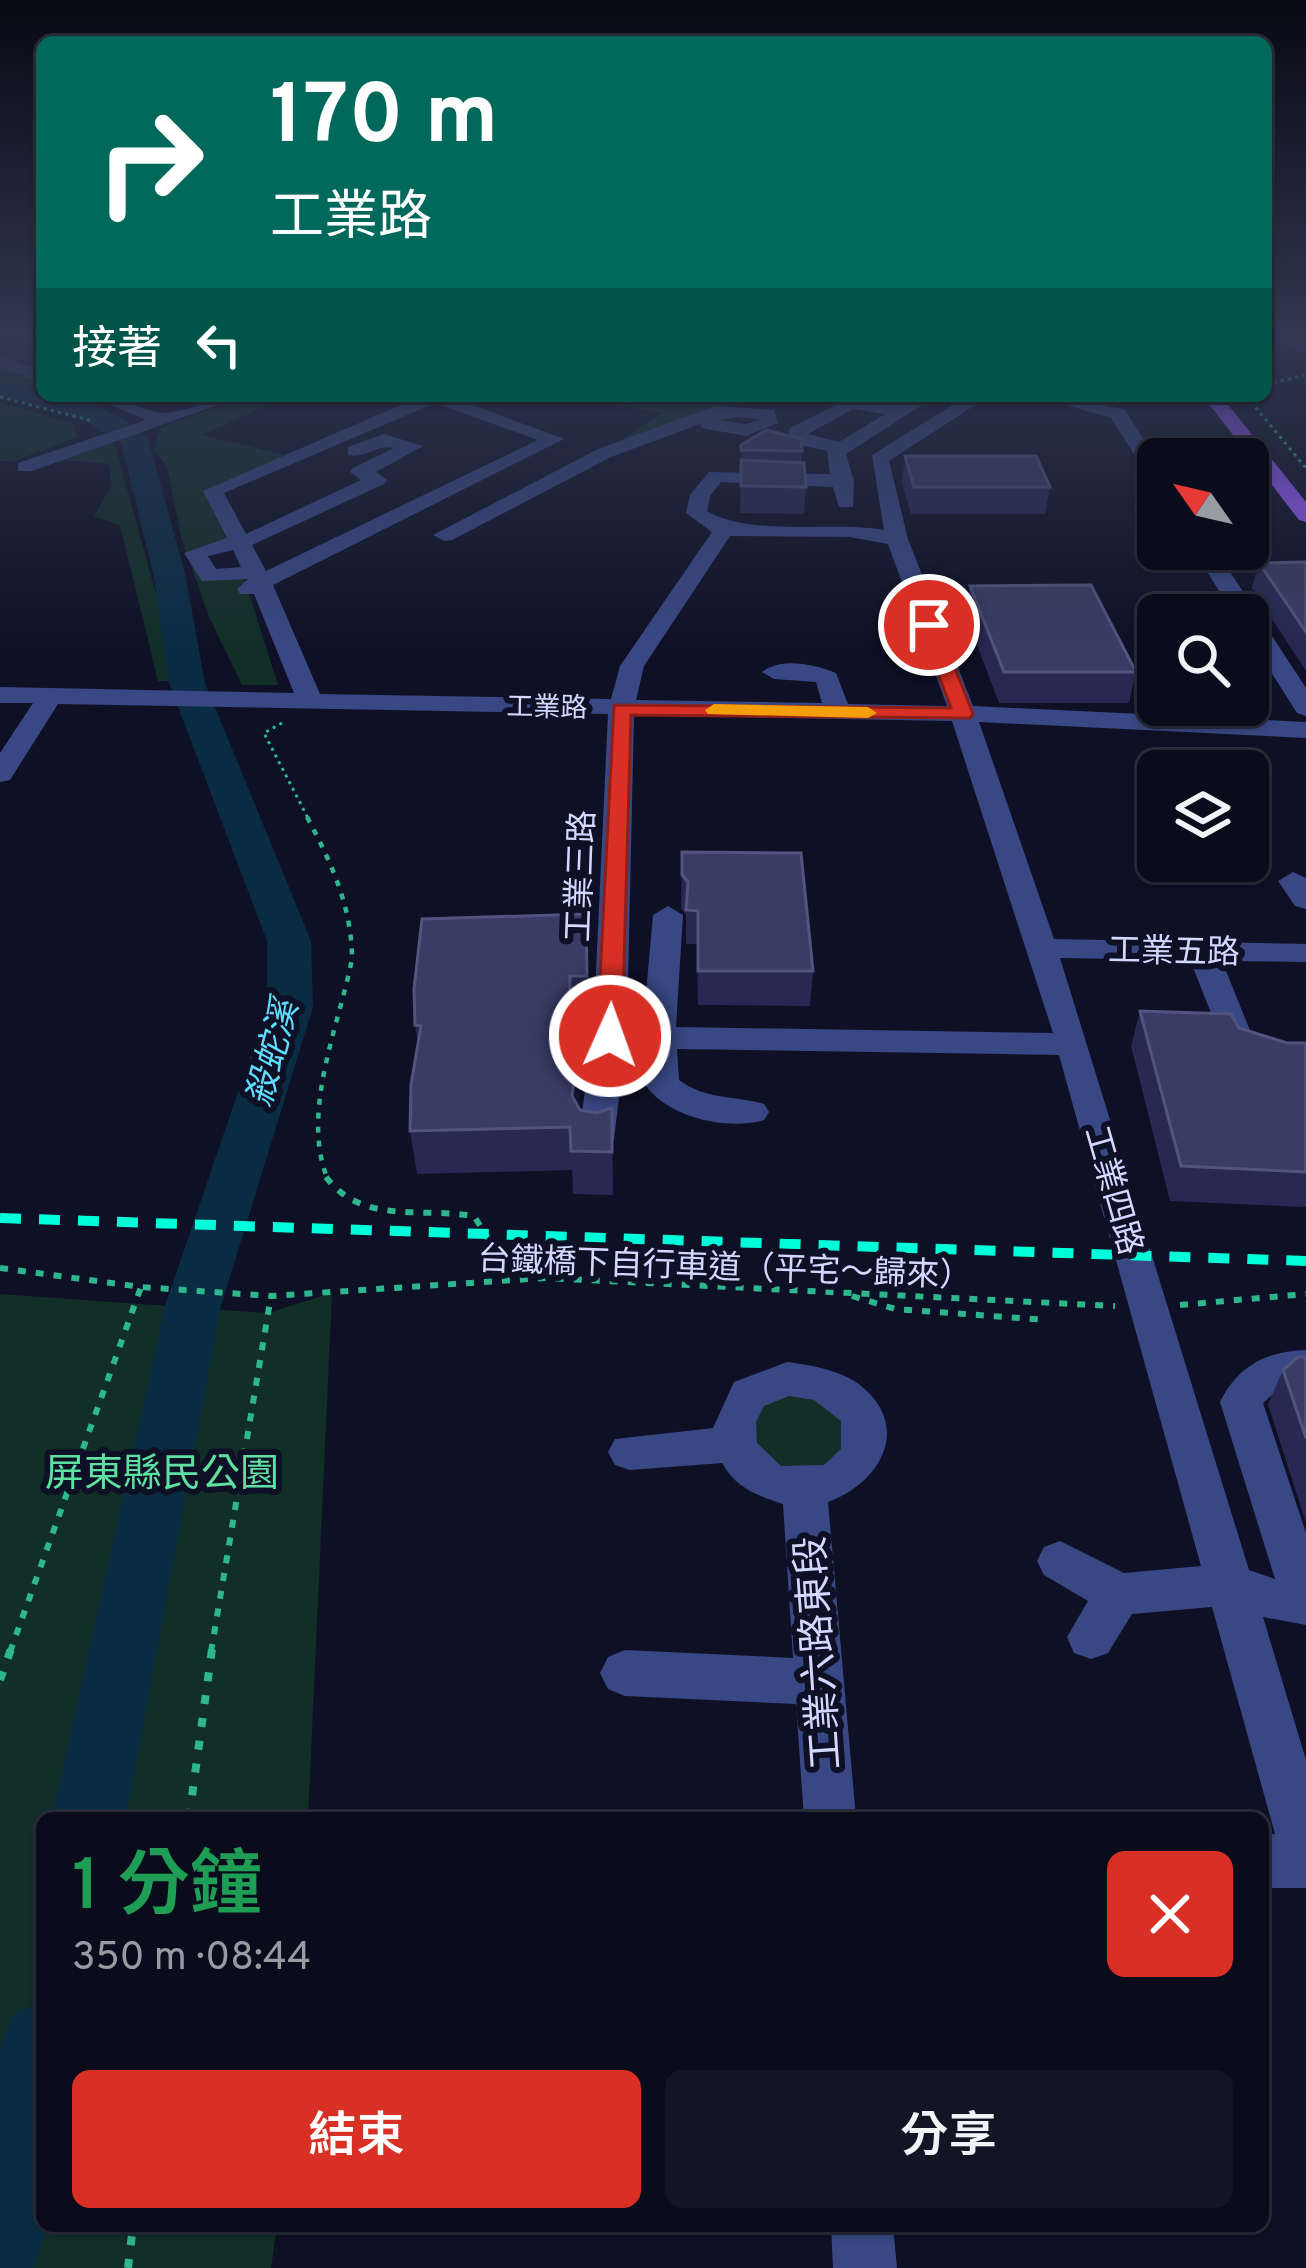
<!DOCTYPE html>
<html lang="zh-TW">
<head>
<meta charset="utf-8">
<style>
	:root { --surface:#0a0c1c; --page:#131525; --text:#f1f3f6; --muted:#999ba3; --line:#2a2c3b; --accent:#d93025 }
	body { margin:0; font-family:Overpass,"Noto Sans TC",sans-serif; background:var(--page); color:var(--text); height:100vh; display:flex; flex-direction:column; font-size:45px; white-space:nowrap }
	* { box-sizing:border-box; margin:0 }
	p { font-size:39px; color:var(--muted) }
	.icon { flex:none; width:66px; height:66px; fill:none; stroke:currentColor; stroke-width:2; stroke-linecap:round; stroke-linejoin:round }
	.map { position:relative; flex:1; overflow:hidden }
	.details { position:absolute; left:36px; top:1812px; width:1233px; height:420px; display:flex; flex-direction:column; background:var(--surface); border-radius:18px; box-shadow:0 3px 9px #0004,0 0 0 3px var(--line) }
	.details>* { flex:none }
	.banner { position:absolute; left:36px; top:36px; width:1236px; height:366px; border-radius:18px; box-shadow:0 3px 9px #0004,0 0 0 3px var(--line); background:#00695c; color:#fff; overflow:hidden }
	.needle { width:78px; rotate:304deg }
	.tools { position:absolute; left:1137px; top:438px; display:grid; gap:24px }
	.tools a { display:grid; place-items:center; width:132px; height:132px; border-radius:18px; background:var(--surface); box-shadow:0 3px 9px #0004,0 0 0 3px var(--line); font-size:60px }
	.pin { position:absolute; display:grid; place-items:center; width:102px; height:102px; color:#fff; margin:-51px; border:6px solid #fff; border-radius:50%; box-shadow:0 3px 12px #0007 }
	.me { position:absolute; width:132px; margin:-66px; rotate:2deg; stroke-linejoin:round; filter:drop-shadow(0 0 9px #0008) }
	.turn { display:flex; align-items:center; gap:42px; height:252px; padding:0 36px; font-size:54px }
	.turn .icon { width:156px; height:156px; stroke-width:2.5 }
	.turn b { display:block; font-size:84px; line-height:102px }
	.then { display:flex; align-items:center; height:114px; padding:0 36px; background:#0003; gap:24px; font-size:45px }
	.round { display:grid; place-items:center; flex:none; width:126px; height:126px; border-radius:18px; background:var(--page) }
	.overview { display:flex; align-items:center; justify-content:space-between; height:204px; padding:0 36px }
	h1 { font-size:72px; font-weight:600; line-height:90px; color:#1e9e55 }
	.action { display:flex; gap:24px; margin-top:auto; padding:24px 36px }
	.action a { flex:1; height:138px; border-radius:18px; background:var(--accent); color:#fff; font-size:48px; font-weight:600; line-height:138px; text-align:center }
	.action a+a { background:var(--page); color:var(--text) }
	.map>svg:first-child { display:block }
	.green { fill:#112f27 }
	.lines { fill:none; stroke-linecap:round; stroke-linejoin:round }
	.stream { stroke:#0a2c43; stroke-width:4.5 }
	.river { fill:#0a2c43; fill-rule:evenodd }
	.path-far3 { stroke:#2eb78e; stroke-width:3; stroke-dasharray:3 4.5; stroke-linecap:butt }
	.path-far2 { stroke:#2eb78e; stroke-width:4.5; stroke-dasharray:6 8; stroke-linecap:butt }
	.path-far1 { stroke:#2eb78e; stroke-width:6; stroke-dasharray:8 10; stroke-linecap:butt }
	.path { stroke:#2eb78e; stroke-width:8; stroke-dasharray:9 14; stroke-linecap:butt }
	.minor { fill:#394884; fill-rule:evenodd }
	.major { fill:#9959ff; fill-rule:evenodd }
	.rail { stroke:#00fdda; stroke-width:10; stroke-dasharray:21 18; stroke-linecap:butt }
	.wall { fill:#272953 }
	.shaded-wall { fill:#151739 }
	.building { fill:#393c65; stroke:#51547e; stroke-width:3 }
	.route { fill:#d93025; stroke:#8d1f18; stroke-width:3 }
	.slow { fill:#f59e0b }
	.labels { text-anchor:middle; stroke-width:12; stroke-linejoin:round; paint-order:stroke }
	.far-street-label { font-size:27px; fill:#d2d8ff; stroke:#0e1025 }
	.street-label { font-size:33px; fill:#d2d8ff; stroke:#0e1025 }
	.water-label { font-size:36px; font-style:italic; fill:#60dcff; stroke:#0e1025 }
	.near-park-label { font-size:39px; fill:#5de0a0; stroke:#0e1025 }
	.near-street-label { font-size:39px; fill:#d2d8ff; stroke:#0e1025 }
</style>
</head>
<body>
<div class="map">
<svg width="1306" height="2268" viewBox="0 0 1306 2268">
	<rect width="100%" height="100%" fill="#0e1025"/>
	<g class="green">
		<path d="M0,333H42L28,340L42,350V355L11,363L42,376V383L12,393L0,391Z"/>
		<path d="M250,396H286L202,435L285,455L206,491L228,544L205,547L202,570L243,574L278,685H242L209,617L181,537L167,466L154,450L160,430L169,424Z"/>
		<path d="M567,396H750L601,454L662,413Z"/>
		<path d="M0,402L73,424L78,437L14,461H0Z"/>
		<path d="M114,442L180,681H158L120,525L94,516L112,485L109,464L63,460Z"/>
		<path d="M332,1293L308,1818H42V2226H277L271,2268H0V1294L268,1313Z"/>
		<path d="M830,1387L863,1452L776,1485L737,1409L749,1394Z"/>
	</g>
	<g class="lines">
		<path class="stream" d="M1266,345L1306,333"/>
		<g class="river">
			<path d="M0,380L42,391V396H61L97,407L129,422L148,439L185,573L205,683L311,941L313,1007L221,1306L126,1818H52L165,1306L267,1007V941L169,683L153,573L121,442L78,418L0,396Z"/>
			<path d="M42,2002V2226H48L34,2268H0V2047L13,2014Z"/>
		</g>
		<g class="path-far3">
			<path d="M1266,384L1306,375"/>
			<path d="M1246,396L1306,468"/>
			<path d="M0,397L93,421"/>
			<path d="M282,723L264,733L309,820"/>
		</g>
		<path class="path-far2" d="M307,817C331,862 352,907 352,959C339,1026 300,1113 328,1180"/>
		<g class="path-far1">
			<path d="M326,1177C362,1225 421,1207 474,1216L501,1259L505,1279"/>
			<path d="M0,1268L141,1287L271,1296L545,1278L1115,1306"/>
			<path d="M852,1296L895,1309L1047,1320"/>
			<path d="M1180,1305L1306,1294"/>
			<path d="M10,1652L141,1287"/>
			<path d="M211,1652L271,1296"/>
		</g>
		<g class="path">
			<path d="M0,1680L11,1649"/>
			<path d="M189,1818L212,1649"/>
			<path d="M128,2268L133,2226"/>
		</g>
		<g class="minor">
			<path d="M1266,333H1284L1306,342V353L1266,338Z"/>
			<path d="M0,356L42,371V382L0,367Z"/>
			<path d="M90,396C117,396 151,414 166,413C193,411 213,396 243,396L32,471H18V463L146,420Z"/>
			<path d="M421,396H448L564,439L273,585L320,694L611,699L620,666L712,532L686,513L690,495L709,472L830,474L827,451L795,444L788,432L790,428L850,398L899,405L914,396H936L846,454L854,481L853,507H839L833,487L721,482L710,496L707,511C751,537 831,521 884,530L872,455L967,396H989L889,461L908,539L973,706L1306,722V738L979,722L1054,939L1306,944V962L1222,961L1255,1043L1278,1051L1306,1052V1074L1275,1073L1229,1058L1190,960L1060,958L1249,1570L1275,1579L1220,1402C1238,1366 1266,1351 1306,1350V1382L1282,1386L1263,1403L1306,1533V1625L1263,1617L1306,1760V1888H1263V1834H1275L1212,1607L1132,1614L1108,1653L1091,1659L1074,1653L1067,1637L1088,1601L1044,1575L1037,1561L1044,1547L1060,1541L1124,1573L1201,1566L1059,1055L677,1049L679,1080C706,1100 733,1095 764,1104L769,1112L764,1120C727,1131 666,1117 645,1084L643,1048H625L614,1139L609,1148L596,1151L583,1148L578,1139L593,1036L608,714L58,704L10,780L0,782V753L33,703H0V687L294,693L254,594H240L237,589L248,579L202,581L184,553L227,538L203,491ZM435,403L538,440L266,571L252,545L384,484L387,480L376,472L423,446L384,434L348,447V455C365,459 378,444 394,448L353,468L350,472L361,480L246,534L224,493ZM853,409L885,414L839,442L808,434ZM730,536L850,537L888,544L947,706L848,704L836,673C813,664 782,657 762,672L774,679L816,682L822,703L636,700L644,666ZM233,550L241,567L216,569L208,556ZM634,715L952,721L1053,1033L676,1027L683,915L668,906L653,915L643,1027H627Z"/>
			<path d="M1035,396H1066L1125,410L1158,462V483L1151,481L1111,418Z"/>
			<path d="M715,406L774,410L778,423L746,436L702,428L700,424L611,457L452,540L444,541L433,535L598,449ZM737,417L759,419V420L745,424L720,420Z"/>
			<path d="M1193,549H1215L1306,688V716L1297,713L1248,636V615H1234Z"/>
			<path d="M1293,872L1306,878V909L1295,906L1278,881Z"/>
			<path d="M787,1362C811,1365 840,1370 860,1385C913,1427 880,1483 828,1502L856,1818H804L796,1704L625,1696L608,1689L600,1673L608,1657L625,1650L793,1658L783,1504C756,1495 736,1488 722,1463L630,1470L615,1465L608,1452L615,1439L713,1428L734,1382ZM789,1396L814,1400L841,1421V1449L824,1465L781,1466L757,1443L756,1422L764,1406Z"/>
			<path d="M831,2226H893L897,2268H833Z"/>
		</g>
		<path class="major" d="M1203,396H1221L1306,502V522L1299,520Z"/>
		<path class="rail" d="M0,1218L1306,1261"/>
	</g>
	<g class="wall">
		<path d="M741,445L802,451L801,463L806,487L804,514L740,513Z"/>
		<path d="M905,456L1050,487L1045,514H911L902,483Z"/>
		<path d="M1259,563L1306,564V671L1252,588Z"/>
		<path d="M970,586L1136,672L1129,703H999L966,616Z"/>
		<path d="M682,852L813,971L810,1006L698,1005L697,944H686V914L681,909Z"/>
		<path d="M586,914L589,1018H572V1044H579L581,1086L578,1106L580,1110L596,1113L612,1108L613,1195L573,1194L572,1170L417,1174L410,1131L418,1045L415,1025Z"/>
		<path d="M1140,1011L1239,1028L1287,1043H1306V1207L1170,1201L1131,1046Z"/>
		<path d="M1306,1357V1523L1268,1404L1283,1370Z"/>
	</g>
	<g class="shaded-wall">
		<path d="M570,976L572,1018L571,1086L569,1044Z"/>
		<path d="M579,1044L581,1086L574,1138L572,1096Z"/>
	</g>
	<g class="building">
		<path d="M766,430L801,439L802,451L741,450V445Z"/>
		<path d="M905,456H1036L1050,487H914Z"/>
		<path d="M741,460L804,463L806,487L741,486Z"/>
		<path d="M1305,562L1306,564V632L1259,563Z"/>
		<path d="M1091,585L1136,672H1004L970,586Z"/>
		<path d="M682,852L801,853L813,971H698V911L686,910L688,882L682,875Z"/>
		<path d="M586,914L587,976H570L569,1044H579L572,1096L580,1110L596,1113L612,1108V1152L571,1151L570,1127L410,1131L411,1085L421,1026L415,1025L414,989L422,919Z"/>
		<path d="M1140,1011L1231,1014L1239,1028L1287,1043H1306V1172L1181,1166Z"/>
		<path d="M1298,1357H1306V1438L1283,1370Z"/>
	</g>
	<linearGradient id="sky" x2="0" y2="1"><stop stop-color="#080914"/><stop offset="0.51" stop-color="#303751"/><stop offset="1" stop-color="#303751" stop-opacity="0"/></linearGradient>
	<rect width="1306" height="651" fill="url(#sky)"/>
	<path class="route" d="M923,621L938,625L973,714L970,718L631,715L622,1036L610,1045L601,1042L597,1036L614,705L951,708L920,625Z"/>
	<path class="slow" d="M714,704L868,707L877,713L868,718L708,714L705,710Z"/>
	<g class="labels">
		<g class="far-street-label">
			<text transform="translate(547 707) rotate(1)" y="9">工業路</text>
		</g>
		<g class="street-label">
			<text transform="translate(579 876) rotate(-88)" y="12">工業三路</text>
			<text transform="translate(1174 950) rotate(1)" y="12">工業五路</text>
			<text transform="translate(1115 1190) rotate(74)" y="12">工業四路</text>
			<text transform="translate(725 1266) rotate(2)" y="12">台鐵橋下自行車道（平宅～歸來）</text>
		</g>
		<g class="water-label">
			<text transform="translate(271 1053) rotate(-75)" y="13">殺蛇溪</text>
		</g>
		<g class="near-park-label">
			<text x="162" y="1486">屏東縣民公園</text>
		</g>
		<g class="near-street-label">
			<text transform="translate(817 1653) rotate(-94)" y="14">工業六路東段</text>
		</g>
	</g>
</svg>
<div class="tools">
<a><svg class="needle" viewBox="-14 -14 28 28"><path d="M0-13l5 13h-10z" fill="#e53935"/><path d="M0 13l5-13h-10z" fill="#999ba3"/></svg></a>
<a><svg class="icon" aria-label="search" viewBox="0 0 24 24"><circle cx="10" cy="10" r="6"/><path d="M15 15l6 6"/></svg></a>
<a><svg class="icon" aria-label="layers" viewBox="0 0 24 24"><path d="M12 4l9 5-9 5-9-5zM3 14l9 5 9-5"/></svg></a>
</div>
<div class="pin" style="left:929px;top:625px;background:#d93025"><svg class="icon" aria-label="arrive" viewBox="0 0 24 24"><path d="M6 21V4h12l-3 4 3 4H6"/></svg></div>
<svg class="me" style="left:610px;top:1036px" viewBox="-20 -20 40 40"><circle r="17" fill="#d93025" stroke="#fff" stroke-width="3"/><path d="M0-11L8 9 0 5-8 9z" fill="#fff"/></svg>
<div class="banner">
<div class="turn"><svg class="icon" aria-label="right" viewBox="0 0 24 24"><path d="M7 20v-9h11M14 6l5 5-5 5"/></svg><div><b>170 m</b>工業路</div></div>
<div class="then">接著<svg class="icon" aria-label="left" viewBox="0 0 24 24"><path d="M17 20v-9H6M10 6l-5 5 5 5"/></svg></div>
</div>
<section class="details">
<div class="overview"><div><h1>1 分鐘</h1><p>350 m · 08:44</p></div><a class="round" style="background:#d93025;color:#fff"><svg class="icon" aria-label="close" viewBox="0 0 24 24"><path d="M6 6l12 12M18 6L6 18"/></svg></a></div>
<div class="action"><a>結束</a><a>分享</a></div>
</section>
</div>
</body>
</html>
